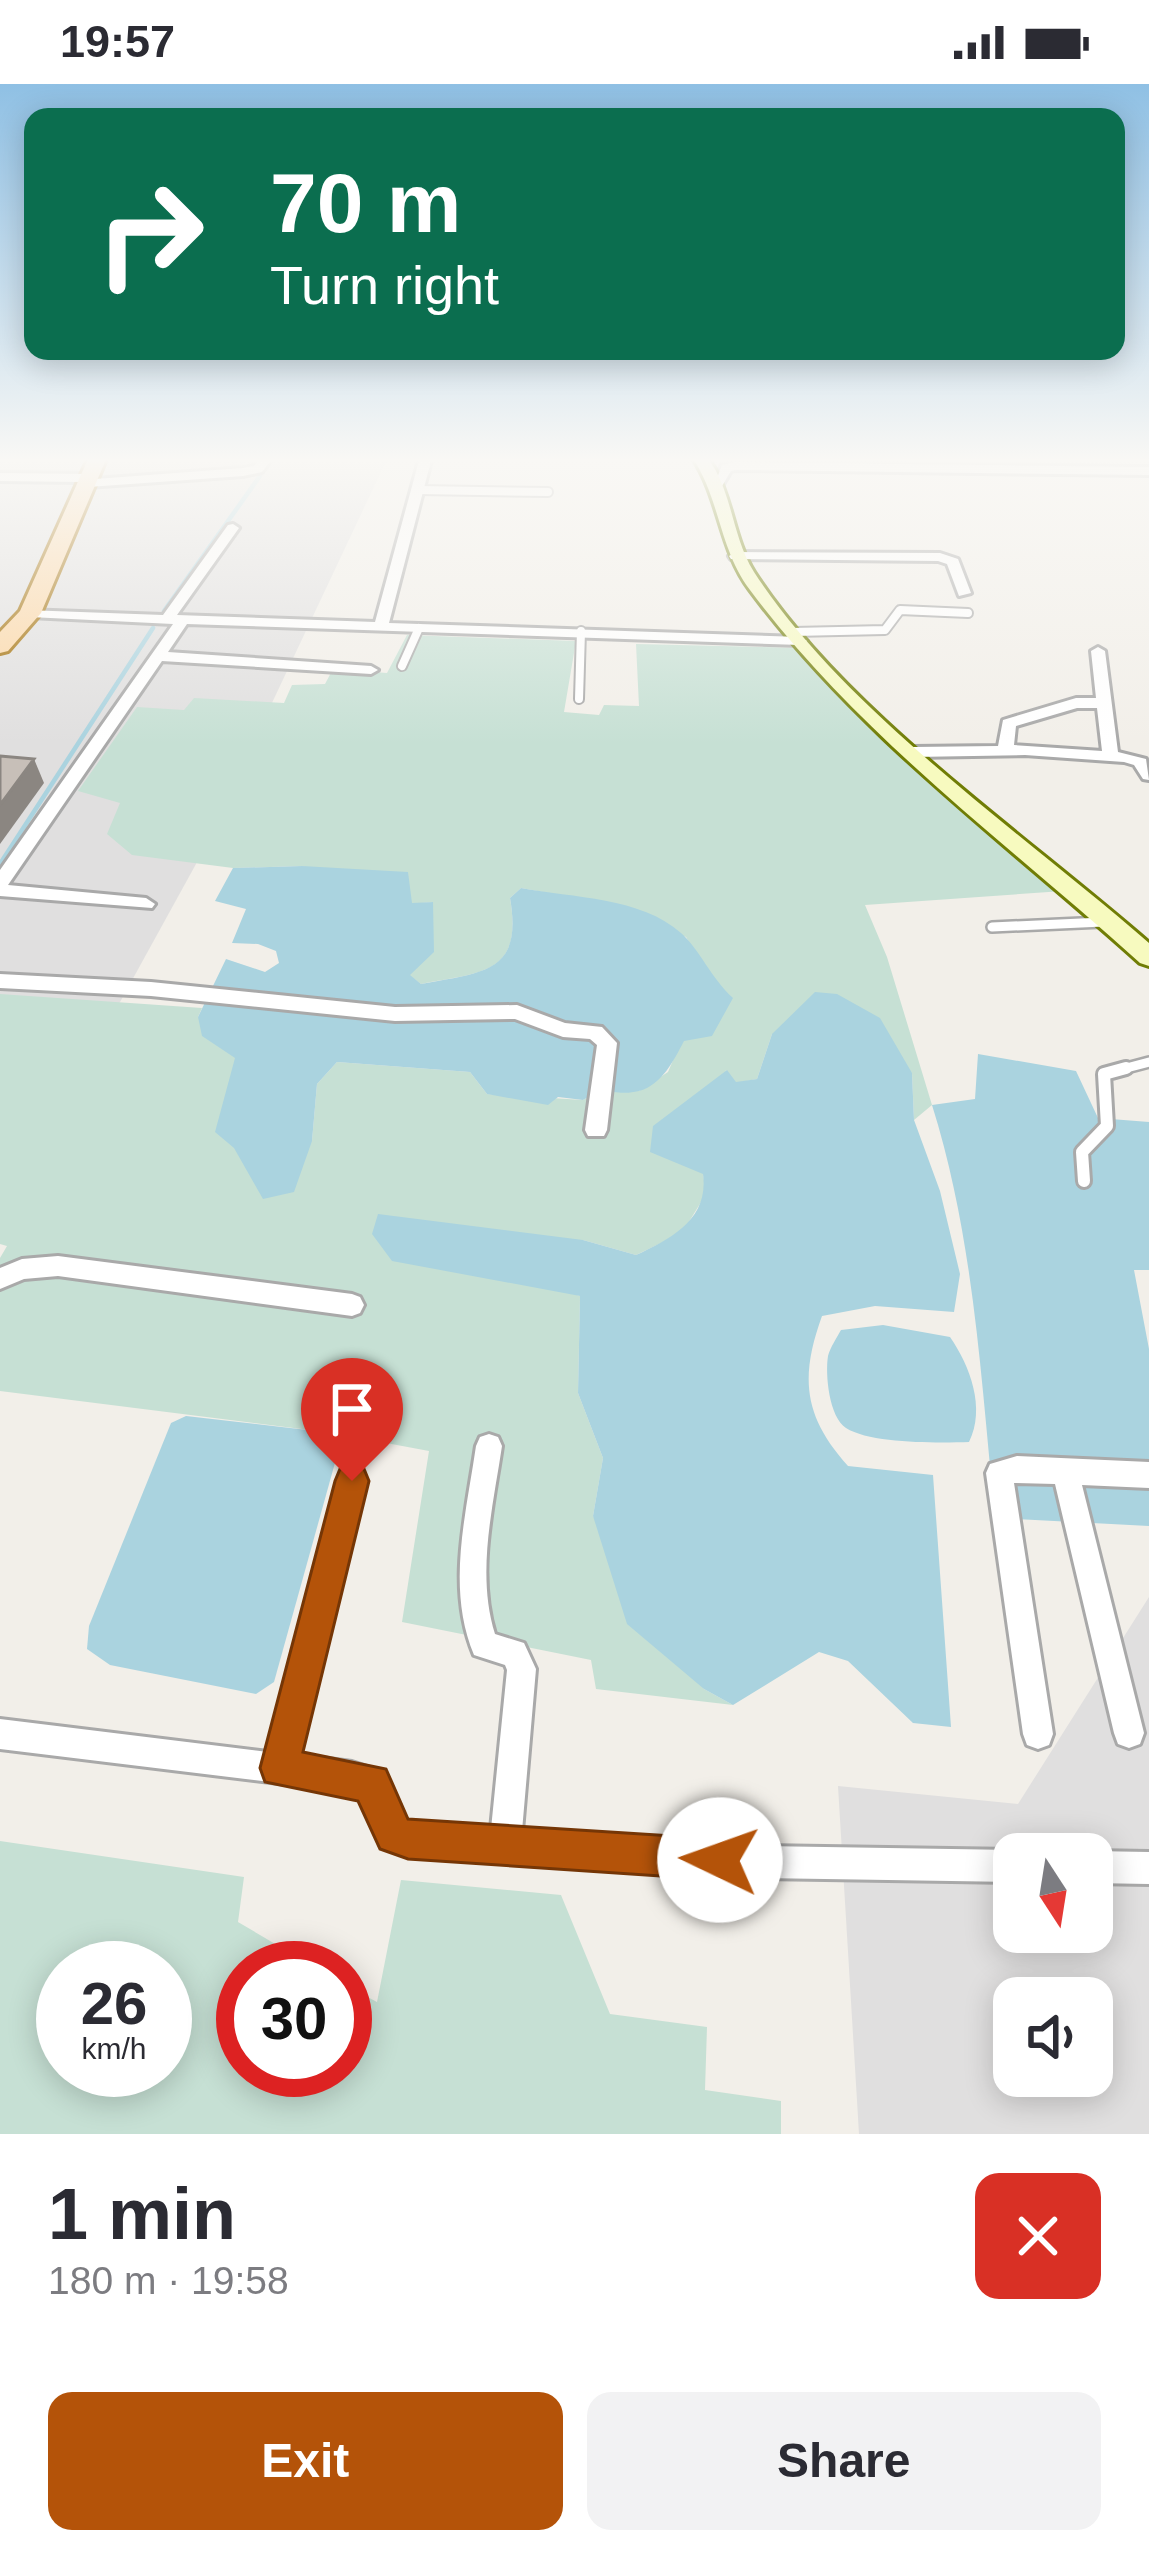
<!DOCTYPE html>
<html lang="en">
<head>
<meta charset="utf-8">
<style>
	:root { --surface:#fff; --page:#f2f2f3; --text:#2b2b33; --muted:#7c7c81; --accent:#b45309 }
	body { margin:0; font-family:Arial,sans-serif; background:var(--page); color:var(--text); height:100vh; display:flex; flex-direction:column; font-size:45px; white-space:nowrap }
	* { box-sizing:border-box; margin:0 }
	p { font-size:39px; color:var(--muted) }
	.icon { flex:none; width:66px; height:66px; fill:none; stroke:currentColor; stroke-width:2; stroke-linecap:round; stroke-linejoin:round }
	.map { position:relative; height:2050px; overflow:hidden }
	.details { display:flex; flex-direction:column; background:var(--surface); flex:1 }
	.details>* { flex:none }
	.guide { position:absolute; left:24px; top:24px; width:1101px; height:252px; border-radius:24px; box-shadow:0 6px 30px #0003; background:#0b6e4f; color:#fff; overflow:hidden }
	.needle { width:78px; rotate:168deg }
	.controls { position:absolute; left:993px; top:1749px; display:grid; gap:24px }
	.controls a { display:grid; place-items:center; width:120px; height:120px; border-radius:24px; background:var(--surface); box-shadow:0 6px 30px #0003; font-size:60px }
	.speed { position:absolute; left:36px; top:1857px; display:flex; gap:24px; font-size:60px; font-weight:700; text-align:center }
	.speed>* { display:grid; place-content:center; width:156px; height:156px; border-radius:50%; background:var(--surface); box-shadow:0 6px 30px #0003; line-height:1 }
	.speed small { font-size:30px; font-weight:400 }
	.speed .limit { border:18px solid #d22; background:#fff; color:#111 }
	.pin { position:absolute; display:grid; place-items:center; width:102px; height:102px; color:#fff; margin:-123px -51px; border-radius:50% 50% 50% 0; rotate:-45deg; box-shadow:0 0 12px #0007 }
	.pin .icon { rotate:45deg }
	.me { position:absolute; width:132px; margin:-66px; rotate:273deg; stroke-linejoin:round; filter:drop-shadow(0 0 9px #0008) }
	.turn { display:flex; align-items:center; gap:42px; height:252px; padding:0 48px; font-size:54px }
	.turn .icon { width:156px; height:156px; stroke-width:2.5 }
	.turn b { display:block; font-size:84px; line-height:102px }
	.round { display:grid; place-items:center; flex:none; width:126px; height:126px; border-radius:24px; background:var(--page) }
	.overview { display:flex; align-items:center; justify-content:space-between; height:204px; padding:0 48px }
	h1 { font-size:72px; font-weight:700; line-height:90px }
	.primary-button { display:flex; gap:24px; margin-top:auto; padding:24px 48px }
	.primary-button a { flex:1; height:138px; border-radius:24px; background:var(--accent); color:#fff; font-size:48px; font-weight:700; line-height:138px; text-align:center }
	.primary-button a+a { background:var(--page); color:var(--text) }
	.status { display:flex; justify-content:space-between; align-items:center; height:84px; padding:0 60px; background:var(--surface); direction:ltr }
	.status svg { height:33px; fill:currentColor }
	.map>svg:first-child { display:block }
	.residential { fill:#e0dfdf; fill-rule:evenodd }
	.wetland { fill:#c6e0d4; fill-rule:evenodd }
	.water { fill:#aad3df }
	.lines { fill:none; stroke-linecap:round; stroke-linejoin:round }
	.stream { stroke:#aad3df; stroke-width:4.5 }
	.lane-far2-casing { stroke:#a9a9a9; stroke-width:12 }
	.lane-far1-casing { stroke:#a9a9a9; stroke-width:14 }
	.lane-casing { stroke:#a9a9a9; stroke-width:18 }
	.street-casing { stroke:#a9a9a9; stroke-width:6 }
	.secondary-casing { stroke:#707d05; stroke-width:6 }
	.primary-casing { stroke:#a06b00; stroke-width:6 }
	.lane-far2 { stroke:#fff; stroke-width:8 }
	.lane-far1 { stroke:#fff; stroke-width:9 }
	.lane { stroke:#fff; stroke-width:12 }
	.street { fill:#fff; fill-rule:evenodd }
	.secondary { fill:#f7fabf; fill-rule:evenodd }
	.primary { fill:#fcd6a4; fill-rule:evenodd }
	.shaded-wall { fill:#8b8681 }
	.building { fill:#c7bfb8; stroke:#8b8681; stroke-width:3 }
	.route { fill:#b45309; stroke:#753606; stroke-width:3 }
</style>
</head>
<body>
<div class="status"><b>19:57</b><svg viewBox="0 0 49 12"><path d="M0 12V9h3v3zM5 12V6h3v6zM10 12V3h3v9zM15 12V0h3v12zM26 1h20v11H26zM47 4h2v5h-2z"/></svg></div>
<div class="map">
<svg width="1149" height="2050" viewBox="0 0 1149 2050">
	<rect width="100%" height="100%" fill="#f2efe9"/>
	<g class="residential">
		<path d="M0,373H388L196,780L0,1136Z"/>
		<path d="M1149,1513V2050H859L838,1702L1018,1720ZM1014,1770H1092V1848H1014ZM1014,1914H1092V1992H1014Z"/>
	</g>
	<g class="wetland">
		<path d="M407,551L576,557L564,628L599,631L604,621L639,622L636,560L804,564C893,643 975,727 1063,807L865,821L887,873L932,1021L914,1036L912,989L772,950L757,995L736,999L726,986L703,1089L706,1110L682,1149L636,1171L583,1156L557,1205L580,1212L578,1309L603,1374L593,1432L704,1605L733,1621L596,1605L591,1576L402,1538L429,1367L333,1349L0,1307V1174L7,1162L0,1160V910L202,924L198,933L312,1057L317,1000L337,978L470,988L487,1010L583,1016L602,1005L639,1007L668,988L709,892L686,853L592,817L521,804L510,814C523,890 484,888 421,900L409,891L432,818L412,820L302,782L233,784L132,771L107,750L120,719L78,707L137,623L184,626L194,614L284,619L292,601L325,600L333,585L387,589Z"/>
		<path d="M0,1757L244,1793L238,1838L316,1884H243V1986H345V1901L377,1918L401,1796L561,1811L610,1930L707,1943L705,2006L781,2017V2050H0ZM165,1884V1986H63V1884Z"/>
	</g>
	<g class="water">
		<path d="M302,782L408,788L412,819L433,818L434,868L410,891L421,900C484,888 523,889 510,814L521,804C573,814 641,813 681,849C700,866 711,894 733,914L712,952L684,957C674,976 662,1001 639,1007C615,1013 609,1000 583,1016L558,1013L548,1021L487,1010L470,988L337,978L317,1000L312,1057L294,1108L263,1115L234,1064L215,1048L235,974L202,952L198,933L226,875L265,888L279,879L276,867L258,860L232,859L246,825L215,817L233,784Z"/>
		<path d="M815,908L837,910L880,934L912,989L914,1036L940,1107L960,1190L954,1228L875,1222L822,1232C800,1293 803,1332 848,1382L933,1391L951,1643L913,1639L848,1577L819,1568L733,1621L704,1605L627,1540L593,1432L603,1374L578,1309L580,1212L392,1177L372,1150L378,1130L583,1156L636,1171C672,1154 709,1135 703,1090L650,1068L653,1042L727,986L736,998L757,995L772,950Z"/>
		<path d="M978,970L1076,987L1098,1034L1149,1038V1186H1134L1149,1265V1442L995,1434C981,1295 974,1155 932,1021L975,1015Z"/>
		<path d="M883,1241L950,1253C970,1282 986,1324 969,1358C940,1359 871,1360 846,1344C829,1333 825,1290 828,1272C830,1264 837,1253 841,1246Z"/>
		<path d="M186,1332L333,1349L338,1368L274,1598L256,1610L110,1581L87,1565L89,1542L171,1339Z"/>
	</g>
	<g class="lines">
		<g class="stream">
			<path d="M164,527L260,392"/>
			<path d="M0,780L153,544"/>
		</g>
		<defs>
			<g id="lane-far2">
				<path d="M419,406L548,408"/>
				<path d="M793,548L885,546L900,526L968,529"/>
				<path d="M402,582L419,544"/>
				<path d="M579,615L581,547"/>
			</g>
			<g id="lane-far1">
				<path d="M992,843L1103,838"/>
				<path d="M1115,987L1149,978"/>
			</g>
			<path id="lane" d="M1084,1097L1082,1068L1107,1042L1104,990L1126,984"/>
			<g id="street">
				<path d="M261,373H273L262,388L243,392L88,403L83,398L0,397V389L90,390L95,395L243,384L254,382Z"/>
				<path d="M420,373H432L389,539L800,553L807,557L800,561L187,540L168,568L371,582L378,586L371,590L162,577L8,801L146,814L155,820L152,824L0,812V786L173,540L30,533L23,529L25,526L163,531L228,441L233,440L239,444L177,531L375,538Z"/>
				<path d="M735,378L1149,383V391L735,386L731,387L722,402H714L722,381Z"/>
				<path d="M736,468L940,469L958,475L971,509L959,512L947,480L938,477L731,475L729,472Z"/>
				<path d="M1098,563L1105,567L1118,668L1146,675L1149,696L1143,695L1134,681L1124,678L1025,671L913,673L905,668L913,663L998,662L1003,636L1076,614H1096L1091,567ZM1077,624H1097L1102,667L1014,661L1016,642Z"/>
				<path d="M0,890L151,898L395,923L517,921L565,939L602,943L617,959L607,1046L604,1052H588L585,1046L597,961L590,955L563,953L515,935L395,937L151,912L0,904Z"/>
				<path d="M58,1172L352,1210L360,1213L364,1221L360,1229L352,1232L58,1192L24,1195L0,1205V1184L22,1175Z"/>
				<path d="M489,1350L498,1353L502,1362C493,1423 476,1489 495,1550L524,1559L536,1585L522,1747L761,1762L1014,1766L1023,1770H1014V1798L761,1794L408,1771L382,1756L362,1711L352,1708L0,1665V1635L268,1668L339,1397L343,1388L352,1384L361,1388L365,1397L297,1671L352,1678L383,1688L399,1728L410,1739L491,1745L507,1586L505,1581L474,1571C446,1504 466,1431 476,1362L480,1353Z"/>
				<path d="M1017,1372L1149,1378V1404L1082,1401L1144,1649L1140,1660L1129,1664L1118,1660L1114,1649L1055,1400L1014,1399L1053,1650L1049,1661L1038,1665L1027,1661L1023,1650L986,1389L990,1380Z"/>
				<path d="M1092,1767L1149,1768V1800L1092,1799V1770H1085Z"/>
			</g>
			<path id="secondary" d="M692,373H707L715,385C733,418 734,456 754,488C844,627 1024,750 1149,859V882L1140,879C1007,759 858,651 750,506C719,465 720,414 692,373Z"/>
			<path id="primary" d="M89,373H107L41,529L8,567L0,569V548L20,527Z"/>
		</defs>
		<use href="#lane-far2" class="lane-far2-casing"/>
		<use href="#lane-far1" class="lane-far1-casing"/>
		<use href="#lane" class="lane-casing"/>
		<use href="#street" class="street-casing"/>
		<use href="#secondary" class="secondary-casing"/>
		<use href="#primary" class="primary-casing"/>
		<use href="#lane-far2" class="lane-far2"/>
		<use href="#lane-far1" class="lane-far1"/>
		<use href="#lane" class="lane"/>
		<use href="#street" class="street"/>
		<use href="#secondary" class="secondary"/>
		<use href="#primary" class="primary"/>
	</g>
	<path class="shaded-wall" d="M34,675L44,699L0,760V721Z"/>
	<path class="building" d="M0,672L34,675L0,721Z"/>
	<linearGradient id="sky" x2="0" y2="1"><stop stop-color="#8fc0e4"/><stop offset="0.57" stop-color="#f9f8f5"/><stop offset="1" stop-color="#f9f8f5" stop-opacity="0"/></linearGradient>
	<rect width="1149" height="660" fill="url(#sky)"/>
	<path class="route" d="M352,1380L364,1385L369,1397L303,1668L386,1685L408,1735L720,1755L735,1761L741,1776L735,1790L720,1796L408,1775L380,1765L358,1717L265,1698L260,1684L335,1397L340,1385Z"/>
</svg>
<div class="controls">
<a><svg class="needle" viewBox="-14 -14 28 28"><path d="M0-13l5 13h-10z" fill="#e53935"/><path d="M0 13l5-13h-10z" fill="#7c7c81"/></svg></a>
<a><svg class="icon" aria-label="sound" viewBox="0 0 24 24"><path d="M4 9h4l5-4v14l-5-4H4zM17 9q2 3 0 6"/></svg></a>
</div>
<div class="speed"><div>26<small>km/h</small></div><div class="limit">30</div></div>
<div class="pin" style="left:352px;top:1397px;background:#d93025"><svg class="icon" aria-label="arrive" viewBox="0 0 24 24"><path d="M6 21V4h12l-3 4 3 4H6"/></svg></div>
<svg class="me" style="left:720px;top:1776px" viewBox="-20 -20 40 40"><circle r="19" fill="#fff"/><path d="M0-13L10 11 0 6-10 11z" fill="#b45309"/></svg>
<div class="guide">
<div class="turn"><svg class="icon" aria-label="right" viewBox="0 0 24 24"><path d="M7 20v-9h11M14 6l5 5-5 5"/></svg><div><b>70 m</b>Turn right</div></div>
</div>
</div>
<section class="details">
<div class="overview"><div><h1>1 min</h1><p>180 m · 19:58</p></div><a class="round" style="background:#d93025;color:#fff"><svg class="icon" aria-label="close" viewBox="0 0 24 24"><path d="M6 6l12 12M18 6L6 18"/></svg></a></div>
<div class="primary-button"><a>Exit</a><a>Share</a></div>
</section>
</body>
</html>
